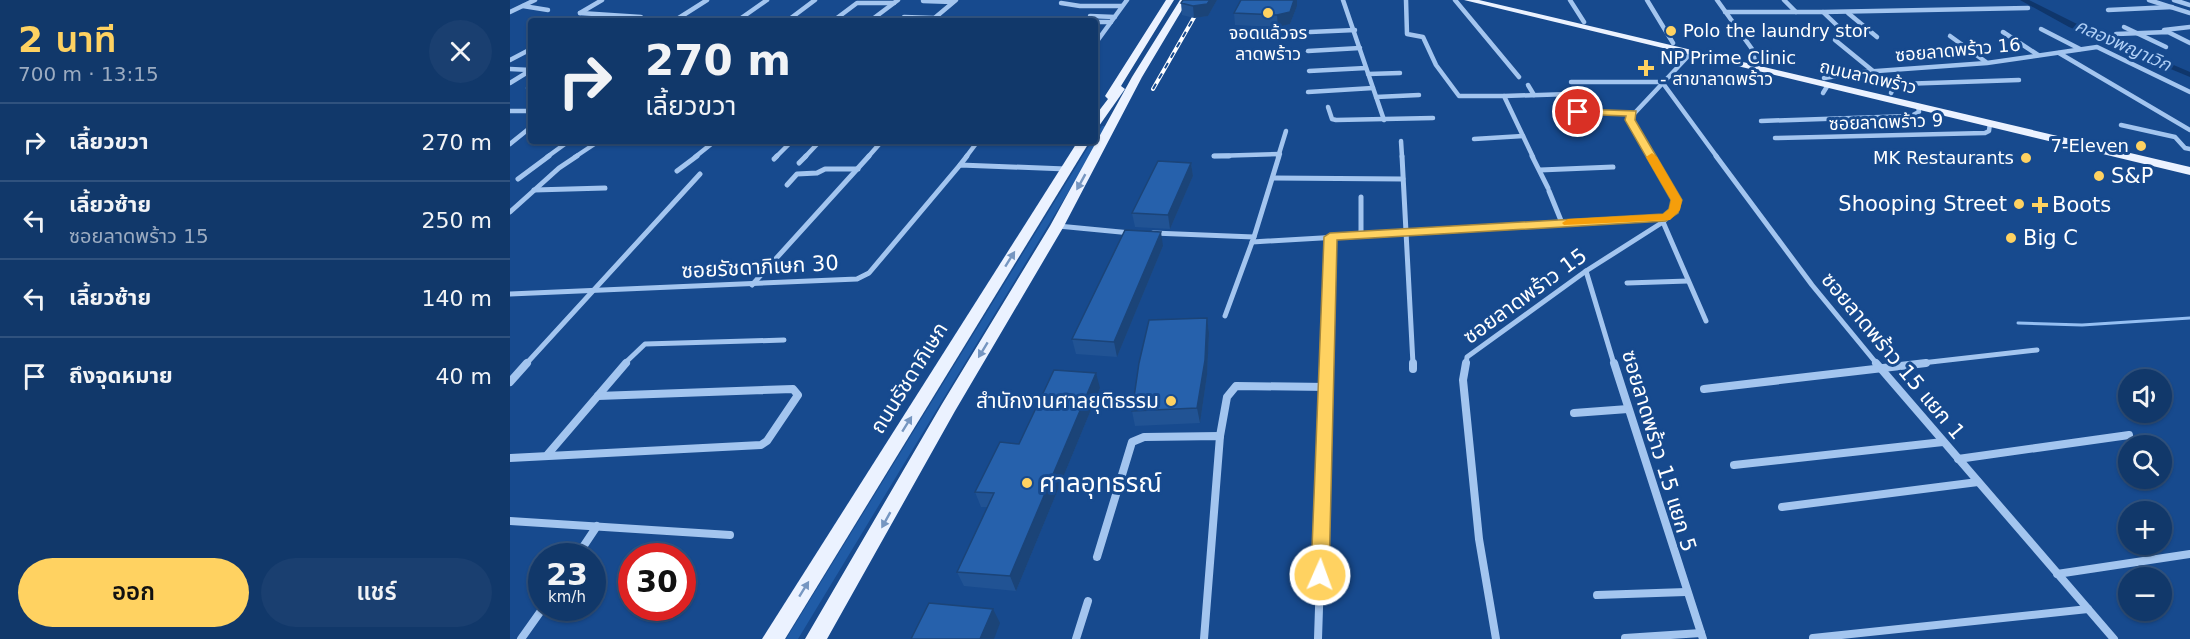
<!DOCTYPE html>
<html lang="th">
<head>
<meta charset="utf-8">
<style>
	:root { --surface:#11386a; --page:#1a3f70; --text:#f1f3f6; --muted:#9cacc1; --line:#30527e; --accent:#ffd261 }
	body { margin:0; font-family:"DejaVu Sans","Noto Sans Thai",sans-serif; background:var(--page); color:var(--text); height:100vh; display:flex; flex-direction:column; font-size:22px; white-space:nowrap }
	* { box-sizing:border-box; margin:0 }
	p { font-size:20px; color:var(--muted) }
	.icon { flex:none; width:33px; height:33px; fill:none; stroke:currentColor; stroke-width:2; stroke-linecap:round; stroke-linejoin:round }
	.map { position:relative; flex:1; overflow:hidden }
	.side { display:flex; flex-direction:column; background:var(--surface); width:510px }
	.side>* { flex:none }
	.guide { position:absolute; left:18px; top:18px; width:570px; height:126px; border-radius:6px; box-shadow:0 2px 4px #0004,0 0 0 2px var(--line); background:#11386a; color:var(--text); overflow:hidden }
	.controls { position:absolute; left:1608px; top:369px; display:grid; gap:12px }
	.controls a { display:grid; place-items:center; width:54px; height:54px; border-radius:50%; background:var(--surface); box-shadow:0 2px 4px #0004,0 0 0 2px var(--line); font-size:30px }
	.speed { position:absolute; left:18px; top:543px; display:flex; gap:12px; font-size:30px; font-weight:700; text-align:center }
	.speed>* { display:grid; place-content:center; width:78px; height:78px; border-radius:50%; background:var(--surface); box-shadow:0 2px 4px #0004,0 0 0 2px var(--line); line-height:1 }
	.speed small { font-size:15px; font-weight:400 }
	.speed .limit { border:9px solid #d22; background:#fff; color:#111 }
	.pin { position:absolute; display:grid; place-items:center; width:51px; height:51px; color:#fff; margin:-26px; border:3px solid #fff; border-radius:50%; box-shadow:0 2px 6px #0007 }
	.me { position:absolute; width:66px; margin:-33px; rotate:2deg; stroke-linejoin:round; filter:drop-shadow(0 0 4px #0008) }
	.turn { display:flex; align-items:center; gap:21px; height:126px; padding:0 18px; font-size:27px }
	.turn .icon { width:78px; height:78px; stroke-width:2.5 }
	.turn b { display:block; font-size:42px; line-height:51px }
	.round { display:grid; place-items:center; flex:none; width:63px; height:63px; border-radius:32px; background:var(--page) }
	.summary { display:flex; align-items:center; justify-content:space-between; height:102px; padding:0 18px }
	h1 { font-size:36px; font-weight:600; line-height:45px; color:var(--accent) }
	.cta { display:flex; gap:12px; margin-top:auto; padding:12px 18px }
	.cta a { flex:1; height:69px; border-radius:36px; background:var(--accent); color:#111; font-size:24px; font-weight:600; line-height:69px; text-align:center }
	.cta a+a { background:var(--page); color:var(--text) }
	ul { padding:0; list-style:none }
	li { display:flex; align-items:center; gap:18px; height:78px; padding:0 18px; border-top:2px solid var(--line) }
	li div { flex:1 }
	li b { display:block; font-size:22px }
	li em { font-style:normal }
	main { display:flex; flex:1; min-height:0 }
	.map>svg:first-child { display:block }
	.green { fill:#205ca7 }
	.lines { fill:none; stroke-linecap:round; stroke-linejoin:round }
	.stream { stroke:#95bff2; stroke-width:3 }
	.canal { fill:#0f366b; fill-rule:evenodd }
	.minor-far2 { stroke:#a3c5ef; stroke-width:4.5 }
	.minor-far1 { stroke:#a3c5ef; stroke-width:5 }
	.minor { stroke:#a3c5ef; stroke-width:8 }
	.primary { fill:#ebf2ff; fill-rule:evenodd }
	.rail-casing { stroke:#fff; stroke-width:4 }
	.rail { stroke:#174a8e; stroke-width:2; stroke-dasharray:6; stroke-linecap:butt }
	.wall { fill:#215394 }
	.shaded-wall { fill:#1b4478 }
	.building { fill:#2661ac; stroke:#1b4478; stroke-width:1.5 }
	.oneway { fill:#7696c1 }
	.route { fill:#ffd261; stroke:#a6883f; stroke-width:1.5 }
	.slow { fill:#f59e0b }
	.poi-dot { fill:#ffd261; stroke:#174a8e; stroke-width:2 }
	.labels { text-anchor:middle; stroke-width:6; stroke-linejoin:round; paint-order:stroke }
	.far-poi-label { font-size:18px; fill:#fff; stroke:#174a8e; text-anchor:start }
	.far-water-label { font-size:18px; font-style:italic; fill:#afcff6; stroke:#174a8e }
	.far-street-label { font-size:18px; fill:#fff; stroke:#174a8e }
	.poi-label { font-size:21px; fill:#fff; stroke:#174a8e; text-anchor:start }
	.street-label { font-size:21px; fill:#fff; stroke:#174a8e }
	.near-poi-label { font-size:26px; fill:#fff; stroke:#174a8e; text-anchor:start }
</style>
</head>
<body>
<main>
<section class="side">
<div class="summary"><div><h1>2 นาที</h1><p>700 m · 13:15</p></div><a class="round"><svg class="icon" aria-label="close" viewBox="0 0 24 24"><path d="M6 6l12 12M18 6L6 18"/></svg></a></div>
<ul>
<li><svg class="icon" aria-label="right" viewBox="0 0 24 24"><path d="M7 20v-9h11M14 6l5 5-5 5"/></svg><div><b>เลี้ยวขวา</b></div><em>270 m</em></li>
<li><svg class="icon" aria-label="left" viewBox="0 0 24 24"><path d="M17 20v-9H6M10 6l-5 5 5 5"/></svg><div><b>เลี้ยวซ้าย</b><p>ซอยลาดพร้าว 15</p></div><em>250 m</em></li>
<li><svg class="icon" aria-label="left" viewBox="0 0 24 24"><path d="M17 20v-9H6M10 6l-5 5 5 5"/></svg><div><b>เลี้ยวซ้าย</b></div><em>140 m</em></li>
<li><svg class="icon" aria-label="arrive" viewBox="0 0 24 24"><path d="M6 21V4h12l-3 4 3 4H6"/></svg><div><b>ถึงจุดหมาย</b></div><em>40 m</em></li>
</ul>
<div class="cta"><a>ออก</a><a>แชร์</a></div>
</section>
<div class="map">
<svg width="1680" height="639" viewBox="0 0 1680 639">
	<rect width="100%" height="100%" fill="#174a8e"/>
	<path class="green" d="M592,126H596L571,171L288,639H276L582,141H585V136Z"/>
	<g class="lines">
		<path class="stream" d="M1508,323L1572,325L1680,318"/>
		<path class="canal" d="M1510,0H1519L1565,23L1680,72V77L1559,27Z"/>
		<g class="minor-far2">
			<path d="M833,0L874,120"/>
			<path d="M896,0L897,34L913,37L926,65L949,96H994L1023,157"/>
			<path d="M945,0L1009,77"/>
			<path d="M1060,0L1074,22"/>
			<path d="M1137,0L1163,43"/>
			<path d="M1207,0L1242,49L1245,61"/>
			<path d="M1274,0L1286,12"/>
			<path d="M1639,0L1680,13"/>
			<path d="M1664,0L1680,5"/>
			<path d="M413,1L443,2"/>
			<path d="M551,3L570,6H612"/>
			<path d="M13,6L38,10"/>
			<path d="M1598,10L1662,7"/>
			<path d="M0,12L25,0"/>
			<path d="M1215,12H1313L1337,35"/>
			<path d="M1313,12L1518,8"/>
			<path d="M70,13L131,17"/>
			<path d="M70,13L92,0"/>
			<path d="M1338,13L1367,37"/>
			<path d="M580,16L605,17"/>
			<path d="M394,17L424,18"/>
			<path d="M164,21L197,0"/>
			<path d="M227,21L257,0"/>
			<path d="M277,21L305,0"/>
			<path d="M323,21L347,3H384"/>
			<path d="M360,21L388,0"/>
			<path d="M421,21L446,0"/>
			<path d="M585,22H601"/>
			<path d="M1614,27L1656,47"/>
			<path d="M1531,29L1570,49"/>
			<path d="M1654,30L1680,27"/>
			<path d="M800,32L845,30"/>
			<path d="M1493,32L1528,55"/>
			<path d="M1606,34L1658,32L1680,43"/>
			<path d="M1440,36L1476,62"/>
			<path d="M1325,40L1363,71"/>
			<path d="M585,44L617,0"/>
			<path d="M798,51L850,48"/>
			<path d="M1549,53L1680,130"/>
			<path d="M0,60L21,49"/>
			<path d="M0,69L20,70"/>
			<path d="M799,71L856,68"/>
			<path d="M858,74L890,73"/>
			<path d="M1314,78L1353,72L1477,63L1587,47L1680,92"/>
			<path d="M1061,82H1152L1207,157"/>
			<path d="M0,83L21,70"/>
			<path d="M1018,85L1024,95"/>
			<path d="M18,88H21"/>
			<path d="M798,92L863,88"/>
			<path d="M1313,93L1318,85"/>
			<path d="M1381,93L1384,86L1390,84L1509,80"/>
			<path d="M994,96L1060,94"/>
			<path d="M866,97L909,95"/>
			<path d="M818,107L822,119L826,120L923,118"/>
			<path d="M0,111H21"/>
			<path d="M1068,112L1122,113"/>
			<path d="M1251,121L1401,116L1409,112L1408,106"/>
			<path d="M1611,125L1665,137L1675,148L1680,149"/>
			<path d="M1265,138L1475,133L1479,131L1480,123"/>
			<path d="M964,139L1013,136"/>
			<path d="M891,141L892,157"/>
			<path d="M0,144L21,127"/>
			<path d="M704,156L770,154"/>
			<path d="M37,157L59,141"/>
			<path d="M65,157L89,141"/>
			<path d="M185,157L205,141"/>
			<path d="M266,157L282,141"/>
			<path d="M295,157L310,141"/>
			<path d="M358,157L372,141"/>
			<path d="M456,157L468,141"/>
			<path d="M768,157L776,131"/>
			<path d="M1142,157L1120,118L1181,53"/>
		</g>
		<g class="minor-far1">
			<path d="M704,156H719"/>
			<path d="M892,156L903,364"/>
			<path d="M1022,156L1038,188"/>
			<path d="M1206,156L1302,285L1367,364"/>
			<path d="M264,159L267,156"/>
			<path d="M289,163L296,156"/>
			<path d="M450,165L457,156"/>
			<path d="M1030,170L1103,167"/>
			<path d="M167,171L187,156"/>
			<path d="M763,178L893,179"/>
			<path d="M8,179L39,156"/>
			<path d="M277,185L287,174L307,173L315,169H348"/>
			<path d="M24,190L95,188"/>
			<path d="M1039,191L1052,223"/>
			<path d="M851,197V235"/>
			<path d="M0,212L49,168L67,156"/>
			<path d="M1153,222L1196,321"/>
			<path d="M548,226L621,233"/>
			<path d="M643,233L744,237"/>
			<path d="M742,242L1156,218"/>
			<path d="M1076,271L1104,364"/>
			<path d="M1117,283L1178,281"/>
			<path d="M242,285L359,156"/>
			<path d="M0,294L347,279L359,273L450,165L556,169"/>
			<path d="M715,316L744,237L769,156"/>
			<path d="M16,364L190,174"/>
			<path d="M114,364L135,344L274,340"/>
			<path d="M817,364L821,237"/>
			<path d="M956,364L957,357L1076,271L1153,222L1164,210L1166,200L1141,156"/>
			<path d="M1403,364L1527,350"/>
		</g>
		<g class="minor">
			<path d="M903,363V369"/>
			<path d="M956,363L953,380L969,539L986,639"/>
			<path d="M1104,363L1193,639"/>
			<path d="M1366,363L1604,639"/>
			<path d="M0,382L17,363"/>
			<path d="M1194,389L1416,363"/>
			<path d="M1064,413L1118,409"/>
			<path d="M710,436L717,397L726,386L818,387"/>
			<path d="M38,454L116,363"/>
			<path d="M0,458L251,445L257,441L288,395L283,389L88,396"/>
			<path d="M1448,459L1619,435"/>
			<path d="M1224,465L1433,442"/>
			<path d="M1272,507L1468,482"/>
			<path d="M0,521L220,535"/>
			<path d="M67,556L87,526"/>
			<path d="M587,557L622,442L634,437L710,436L694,639"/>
			<path d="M1547,574L1680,554"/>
			<path d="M1087,595L1176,592"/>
			<path d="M1115,638L1191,633"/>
			<path d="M1303,638L1578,609"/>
			<path d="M11,639L33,608"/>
			<path d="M566,639L578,601"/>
			<path d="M808,639L817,363"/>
		</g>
		<g class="primary">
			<path d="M656,0H664L611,86L615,89L589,126L585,127V116L598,99L595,96Z"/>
			<path d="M670,0H678L632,77L554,226L445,411L317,639H295L432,404L540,226L622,77Z"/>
			<path d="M954,0H969L1680,167V175Z"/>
			<path d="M568,141H580L275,639H252Z"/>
		</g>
		<defs>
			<path id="rail" d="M643,89L694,0"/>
		</defs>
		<use href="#rail" class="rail-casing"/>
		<use href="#rail" class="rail"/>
	</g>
	<g class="wall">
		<path d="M673,0H707L698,16L684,18L672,15L671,3Z"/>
		<path d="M731,0H787V6L780,24L768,27L725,25L724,13Z"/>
		<path d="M681,163L683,176L660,229L625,227L622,213Z"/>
		<path d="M653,246L607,357L566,354L562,339Z"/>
		<path d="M697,318L699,333L697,375L690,423L625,426L622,411Z"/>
		<path d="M590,388L506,591L454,586L447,572L478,507H471L465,492L509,444Z"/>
	</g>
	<g class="shaded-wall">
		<path d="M700,0H707L698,16L684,18L683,6Z"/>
		<path d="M784,0H787V6L780,24L768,27L767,15Z"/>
		<path d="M681,163L683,176L660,229L658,215Z"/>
		<path d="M651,232L653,246L607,357L604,342Z"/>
		<path d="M697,318L699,333L697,375L690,423L687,408Z"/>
		<path d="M586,373L590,388L506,591L500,576Z"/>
		<path d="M483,609L490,623L484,639H470Z"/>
	</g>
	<g class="building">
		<path d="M673,0H700L697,4L683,6L671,3Z"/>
		<path d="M731,0H784L780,12L767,15L724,13Z"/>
		<path d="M648,161L681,163L658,215L622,213Z"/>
		<path d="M615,230L651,232L604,342L562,339Z"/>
		<path d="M697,318L695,360L687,408L622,411L629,363L639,320Z"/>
		<path d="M544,370L586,373L500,576L447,572L484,493L465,492L490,442L509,444Z"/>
		<path d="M419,603L483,609L470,639H401Z"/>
	</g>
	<defs><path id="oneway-solid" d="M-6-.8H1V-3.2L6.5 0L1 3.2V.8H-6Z" transform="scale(1.5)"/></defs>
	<g class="oneway">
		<use href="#oneway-solid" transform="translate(571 182) rotate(119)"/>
		<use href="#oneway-solid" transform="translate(500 259) rotate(-58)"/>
		<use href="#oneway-solid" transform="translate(473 350) rotate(121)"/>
		<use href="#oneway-solid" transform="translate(397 424) rotate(-58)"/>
		<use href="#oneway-solid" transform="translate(376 520) rotate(119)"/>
		<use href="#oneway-solid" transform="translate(294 589) rotate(-58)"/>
	</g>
	<path class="route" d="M1068,109L1126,111L1125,120L1172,200L1168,213L1156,221L827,240L819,575L817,581L810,583L804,581L801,575L814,237L820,233L1153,214L1159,209L1161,200L1115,120L1116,116L1065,114L1063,112Z"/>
	<path class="slow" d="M1142,153L1147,157L1172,200L1170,210L1160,220L1054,225L1052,223L1058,219L1153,214L1159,209L1161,200L1136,157Z"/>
	<g class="poi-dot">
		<circle cx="758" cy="13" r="6"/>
		<circle cx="1161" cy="31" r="6"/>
		<path d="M1133 59h6v6h6v6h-6v6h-6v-6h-6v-6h6z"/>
		<circle cx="1631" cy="146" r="6"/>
		<circle cx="1516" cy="158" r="6"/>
		<circle cx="1589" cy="176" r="6"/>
		<circle cx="1509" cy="204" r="6"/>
		<path d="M1527 196h6v6h6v6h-6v6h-6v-6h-6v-6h6z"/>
		<circle cx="1501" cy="238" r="6"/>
		<circle cx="661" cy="401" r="6"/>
		<circle cx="517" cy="483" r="6"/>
	</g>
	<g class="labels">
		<g class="far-poi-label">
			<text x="1173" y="37">Polo the laundry stor</text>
			<text x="758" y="39" text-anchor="middle">จอดแล้วจร<tspan x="758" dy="21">ลาดพร้าว</tspan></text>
			<text x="1150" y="64">NP Prime Clinic<tspan x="1150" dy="21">- สาขาลาดพร้าว</tspan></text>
			<text x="1619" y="152" text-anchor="end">7-Eleven</text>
			<text x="1504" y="164" text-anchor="end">MK Restaurants</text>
		</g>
		<g class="far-water-label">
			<text transform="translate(1613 45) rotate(24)" y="6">คลองพญาเวิก</text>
		</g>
		<g class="far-street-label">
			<text transform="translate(1448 50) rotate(-5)" y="6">ซอยลาดพร้าว 16</text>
			<text transform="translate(1358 77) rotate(13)" y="6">ถนนลาดพร้าว</text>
			<text transform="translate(1376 122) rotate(-2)" y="6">ซอยลาดพร้าว 9</text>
		</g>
		<g class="poi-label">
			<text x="1601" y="183">S&amp;P</text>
			<text x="1497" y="211" text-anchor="end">Shooping Street</text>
			<text x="1542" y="212">Boots</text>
			<text x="1513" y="245">Big C</text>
			<text x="649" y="408" text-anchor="end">สำนักงานศาลยุติธรรม</text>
		</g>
		<g class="street-label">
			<text transform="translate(250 267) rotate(-3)" y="7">ซอยรัชดาภิเษก 30</text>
			<text transform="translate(1015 296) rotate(-36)" y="7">ซอยลาดพร้าว 15</text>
			<text transform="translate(1383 356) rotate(50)" y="7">ซอยลาดพร้าว 15 แยก 1</text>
			<text transform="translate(399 378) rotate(-58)" y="7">ถนนรัชดาภิเษก</text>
			<text transform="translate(1149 451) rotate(73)" y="7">ซอยลาดพร้าว 15 แยก 5</text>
		</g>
		<g class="near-poi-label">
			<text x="529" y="492">ศาลอุทธรณ์</text>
		</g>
	</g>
</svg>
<div class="controls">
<a><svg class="icon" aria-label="sound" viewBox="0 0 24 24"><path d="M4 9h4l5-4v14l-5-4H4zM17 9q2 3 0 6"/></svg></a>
<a><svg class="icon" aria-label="search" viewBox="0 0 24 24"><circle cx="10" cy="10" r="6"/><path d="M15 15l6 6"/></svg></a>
<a>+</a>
<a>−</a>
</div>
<div class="speed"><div>23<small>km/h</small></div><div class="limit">30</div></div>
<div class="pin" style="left:1068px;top:112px;background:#d93025"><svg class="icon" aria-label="arrive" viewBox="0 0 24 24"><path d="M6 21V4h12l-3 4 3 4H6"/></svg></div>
<svg class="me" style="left:810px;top:575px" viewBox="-20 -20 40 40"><circle r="17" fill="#ffd261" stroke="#fff" stroke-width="3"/><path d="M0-11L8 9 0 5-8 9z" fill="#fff"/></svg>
<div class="guide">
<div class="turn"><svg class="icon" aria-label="right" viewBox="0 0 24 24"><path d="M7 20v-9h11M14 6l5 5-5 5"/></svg><div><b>270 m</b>เลี้ยวขวา</div></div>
</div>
</div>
</main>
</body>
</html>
